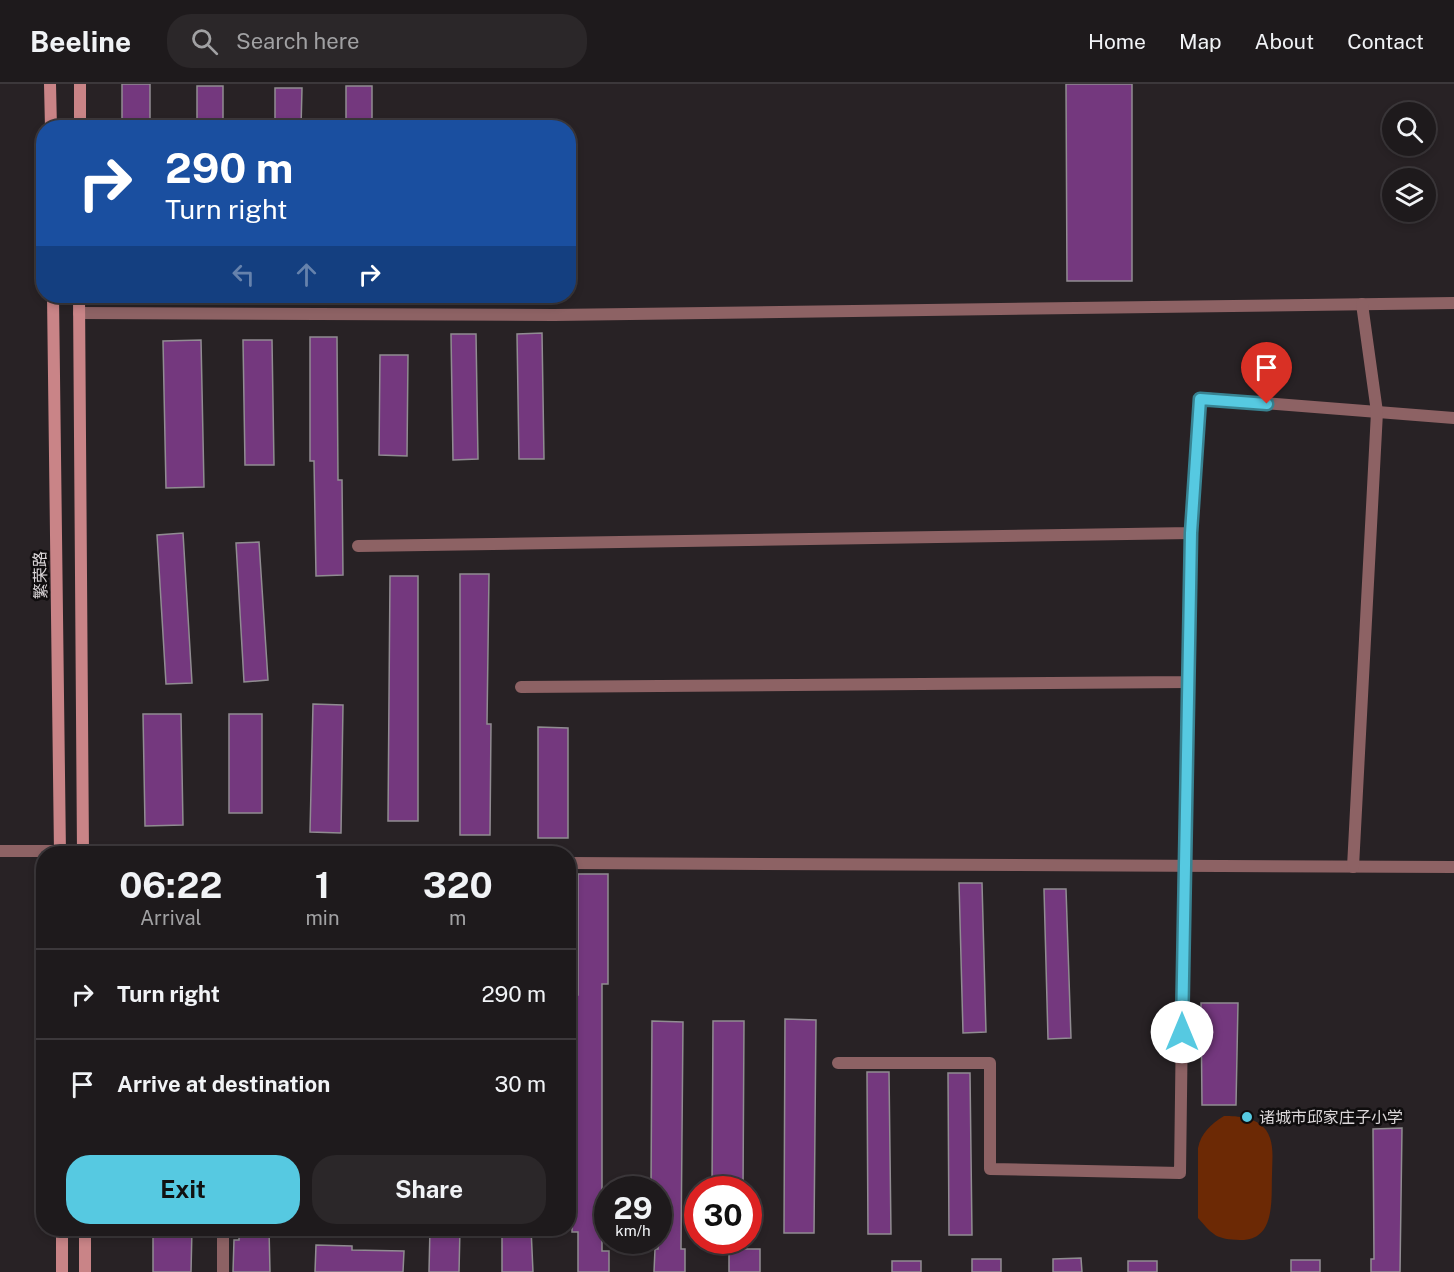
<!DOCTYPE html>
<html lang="en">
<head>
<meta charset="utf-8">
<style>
	:root { --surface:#1e1a1c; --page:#2b2729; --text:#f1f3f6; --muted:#a1a1a3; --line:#3c383b; --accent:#56c9e1 }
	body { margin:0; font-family:"Public Sans","Noto Sans SC",sans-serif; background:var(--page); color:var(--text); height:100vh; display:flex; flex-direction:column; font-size:22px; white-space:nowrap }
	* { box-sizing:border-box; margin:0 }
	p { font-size:20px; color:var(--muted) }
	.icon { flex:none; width:33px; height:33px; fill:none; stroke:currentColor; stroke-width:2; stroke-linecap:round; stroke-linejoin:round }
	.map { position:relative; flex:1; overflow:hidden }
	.sheet { position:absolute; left:36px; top:762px; width:540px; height:390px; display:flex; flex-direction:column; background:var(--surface); border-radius:24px; box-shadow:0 3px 9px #0003,0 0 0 2px var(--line) }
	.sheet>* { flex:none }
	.top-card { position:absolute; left:36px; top:36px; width:540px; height:183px; border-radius:24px; box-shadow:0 3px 9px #0003,0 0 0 2px var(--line); background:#1a4fa0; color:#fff; overflow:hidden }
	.controls { position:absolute; left:1382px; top:18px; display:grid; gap:12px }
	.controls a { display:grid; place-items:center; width:54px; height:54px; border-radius:50%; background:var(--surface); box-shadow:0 3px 9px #0003,0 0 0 2px var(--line); font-size:30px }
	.speed { position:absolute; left:594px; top:1092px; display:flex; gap:12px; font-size:30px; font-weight:700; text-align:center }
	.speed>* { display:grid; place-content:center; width:78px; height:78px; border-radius:50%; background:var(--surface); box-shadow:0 3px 9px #0003,0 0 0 2px var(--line); line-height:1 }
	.speed small { font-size:15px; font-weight:400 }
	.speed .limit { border:9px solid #d22; background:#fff; color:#111 }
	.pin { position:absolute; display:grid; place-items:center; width:51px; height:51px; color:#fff; margin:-62px -26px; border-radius:50% 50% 50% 0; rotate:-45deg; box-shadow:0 0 6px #0007 }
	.pin .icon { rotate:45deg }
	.me { position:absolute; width:66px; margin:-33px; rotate:0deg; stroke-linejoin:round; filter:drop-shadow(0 0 4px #0008) }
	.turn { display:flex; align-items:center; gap:21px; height:126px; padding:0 30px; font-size:27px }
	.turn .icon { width:78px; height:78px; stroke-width:2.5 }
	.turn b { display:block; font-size:42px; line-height:51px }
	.lanes { display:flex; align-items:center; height:57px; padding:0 30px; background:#0003; justify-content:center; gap:30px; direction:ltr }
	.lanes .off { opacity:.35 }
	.eta { display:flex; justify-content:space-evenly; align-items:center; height:102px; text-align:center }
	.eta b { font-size:36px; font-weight:700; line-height:42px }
	.action { display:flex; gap:12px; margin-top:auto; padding:12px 30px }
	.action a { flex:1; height:69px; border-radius:24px; background:var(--accent); color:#111; font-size:24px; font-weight:700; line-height:69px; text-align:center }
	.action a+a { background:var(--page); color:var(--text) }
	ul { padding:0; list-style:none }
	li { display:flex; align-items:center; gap:18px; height:90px; padding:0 30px; border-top:2px solid var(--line) }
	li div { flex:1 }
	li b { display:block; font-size:22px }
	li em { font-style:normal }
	header { display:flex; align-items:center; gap:36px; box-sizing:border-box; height:84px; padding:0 30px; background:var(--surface); border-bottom:2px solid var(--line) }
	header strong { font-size:28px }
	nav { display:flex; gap:33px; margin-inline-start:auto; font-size:21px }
	.search { width:420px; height:54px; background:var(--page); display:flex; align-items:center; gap:15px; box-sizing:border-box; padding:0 21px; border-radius:24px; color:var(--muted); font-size:22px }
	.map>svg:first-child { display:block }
	.green { fill:#6c2905 }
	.building { fill:#74387e; stroke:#908c91; stroke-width:1.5 }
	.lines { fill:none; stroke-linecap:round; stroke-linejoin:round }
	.minor { stroke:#8d6264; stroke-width:12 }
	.secondary { stroke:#c98487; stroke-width:12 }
	.route-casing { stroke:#388392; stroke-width:15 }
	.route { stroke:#56c9e1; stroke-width:10 }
	.poi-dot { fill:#56c9e1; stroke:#0f0d0e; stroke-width:2 }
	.labels { text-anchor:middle; stroke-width:5; stroke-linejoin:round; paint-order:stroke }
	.street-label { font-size:16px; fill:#dbd7d9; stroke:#0f0d0e }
	.poi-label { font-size:16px; fill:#dbd7d9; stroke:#0f0d0e; text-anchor:start }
</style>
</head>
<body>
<header>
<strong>Beeline</strong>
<div class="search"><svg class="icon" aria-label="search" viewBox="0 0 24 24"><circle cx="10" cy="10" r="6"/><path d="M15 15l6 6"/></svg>Search here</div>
<nav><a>Home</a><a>Map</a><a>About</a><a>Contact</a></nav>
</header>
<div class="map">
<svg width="1454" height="1188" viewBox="0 0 1454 1188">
	<rect width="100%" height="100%" fill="#282225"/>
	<path class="green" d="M1224,1032C1238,1032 1256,1033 1266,1046C1275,1059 1272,1076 1272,1091C1271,1116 1276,1157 1240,1156C1216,1155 1214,1152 1198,1134V1064C1201,1049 1211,1040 1224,1032Z"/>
	<g class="building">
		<rect x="122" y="0" width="28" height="44"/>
		<path d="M1066,0H1132V197H1067Z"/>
		<rect x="197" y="2" width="26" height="42"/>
		<rect x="346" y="2" width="26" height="42"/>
		<path d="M275,4H302L301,44H275Z"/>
		<path d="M542,249L544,375H519L517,250Z"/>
		<path d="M451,250H476L478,375L453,376Z"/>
		<path d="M310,253H337L338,396H342L343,491L316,492L314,377H310Z"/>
		<path d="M201,256L204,403L166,404L163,257Z"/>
		<path d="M243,256H272L274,381H245Z"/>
		<path d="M380,271H408L407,372L379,371Z"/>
		<path d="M183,449L192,599L166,600L157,451Z"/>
		<path d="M259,458L268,596L244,598L236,459Z"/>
		<path d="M460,490H489L487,640H491L490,751H460Z"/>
		<path d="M390,492H418V737H388Z"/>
		<path d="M313,620L343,621L341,749L310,748Z"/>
		<path d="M143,630H181L183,741L145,742Z"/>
		<rect x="229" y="630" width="33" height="99"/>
		<path d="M538,643L568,644V754H538Z"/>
		<path d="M578,790H608V900H602V1167H609V1188H578V1148H572V911H578Z"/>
		<path d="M959,799H982L986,948L963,949Z"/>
		<path d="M1044,805H1066L1071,954L1048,955Z"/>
		<path d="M1201,919H1238L1236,1021H1202Z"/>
		<path d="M785,935L816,936L814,1149H784Z"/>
		<path d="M652,937L683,938L681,1165H685V1188H654L655,1165H658V1106H651Z"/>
		<path d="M713,937H744L743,1106H712Z"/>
		<path d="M867,988H889L891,1150H868Z"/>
		<path d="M948,989H970L972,1151H949Z"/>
		<path d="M1402,1044L1400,1188H1371V1175H1374L1373,1045Z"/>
		<path d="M153,1144H192L191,1188H153Z"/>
		<path d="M239,1144H269L270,1188H233L234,1156H239Z"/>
		<path d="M430,1144H460L459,1188H429Z"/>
		<path d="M502,1144H531L533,1188H502Z"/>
		<path d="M316,1161L352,1162V1166L404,1167L403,1188H315Z"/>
		<rect x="729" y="1165" width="31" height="23"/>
		<path d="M1081,1174L1082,1188H1053V1175Z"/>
		<rect x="972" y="1175" width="29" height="13"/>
		<rect x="1291" y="1176" width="29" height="12"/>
		<rect x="892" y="1177" width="29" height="11"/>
		<rect x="1128" y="1177" width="29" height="11"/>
	</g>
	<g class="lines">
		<g class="minor">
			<path d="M79,229L554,231L1454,219"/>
			<path d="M358,462L1191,449L1200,314L1454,334"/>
			<path d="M521,603L1189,598L1191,449"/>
			<path d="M0,767H60"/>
			<path d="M568,779L1454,783"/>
			<path d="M1353,783L1377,328L1362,220"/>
			<path d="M838,979H990V1085L1180,1089L1184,782L1189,598"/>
			<path d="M223,1144V1188"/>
		</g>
		<g class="secondary">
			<path d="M50,0L51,44"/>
			<path d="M80,44V0"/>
			<path d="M53,212L60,770"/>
			<path d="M79,212L83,770"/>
			<path d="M62,1144V1188"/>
			<path d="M85,1144V1188"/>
		</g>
	</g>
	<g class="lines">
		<defs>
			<path id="route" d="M1182,948L1191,449L1200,315L1267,320"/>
		</defs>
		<use href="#route" class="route-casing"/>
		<use href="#route" class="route"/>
	</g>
	<circle class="poi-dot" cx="1247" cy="1033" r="6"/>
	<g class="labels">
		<g class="street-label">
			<text transform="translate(40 491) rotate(-91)" y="6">繁荣路</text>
		</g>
		<g class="poi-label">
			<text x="1259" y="1039">诸城市邱家庄子小学</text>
		</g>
	</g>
</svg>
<div class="controls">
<a><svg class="icon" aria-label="search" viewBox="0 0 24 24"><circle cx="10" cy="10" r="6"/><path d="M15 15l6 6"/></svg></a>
<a><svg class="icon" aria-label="layers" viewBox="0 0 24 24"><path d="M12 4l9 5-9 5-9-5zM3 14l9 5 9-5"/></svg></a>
</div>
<div class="speed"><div>29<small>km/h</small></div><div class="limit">30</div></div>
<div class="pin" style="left:1267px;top:320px;background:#d93025"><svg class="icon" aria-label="arrive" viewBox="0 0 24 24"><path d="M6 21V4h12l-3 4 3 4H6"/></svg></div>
<svg class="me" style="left:1182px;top:948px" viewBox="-20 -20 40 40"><circle r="19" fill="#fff"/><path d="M0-13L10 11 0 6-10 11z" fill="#56c9e1"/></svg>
<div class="top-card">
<div class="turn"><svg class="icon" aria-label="right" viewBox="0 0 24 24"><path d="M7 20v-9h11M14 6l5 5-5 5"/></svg><div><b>290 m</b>Turn right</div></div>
<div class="lanes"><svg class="icon off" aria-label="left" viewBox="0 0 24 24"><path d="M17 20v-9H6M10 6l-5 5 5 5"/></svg><svg class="icon off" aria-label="ahead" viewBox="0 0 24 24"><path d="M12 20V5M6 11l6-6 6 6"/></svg><svg class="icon" aria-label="right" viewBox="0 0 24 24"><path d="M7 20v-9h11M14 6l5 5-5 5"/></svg></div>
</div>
<section class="sheet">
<div class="eta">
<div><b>06:22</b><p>Arrival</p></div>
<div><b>1</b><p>min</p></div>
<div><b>320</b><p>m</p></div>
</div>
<ul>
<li><svg class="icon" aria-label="right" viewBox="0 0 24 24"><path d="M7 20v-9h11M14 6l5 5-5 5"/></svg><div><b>Turn right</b></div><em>290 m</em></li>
<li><svg class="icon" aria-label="arrive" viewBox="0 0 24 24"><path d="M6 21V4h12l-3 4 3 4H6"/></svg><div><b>Arrive at destination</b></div><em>30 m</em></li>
</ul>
<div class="action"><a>Exit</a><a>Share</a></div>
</section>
</div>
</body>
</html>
